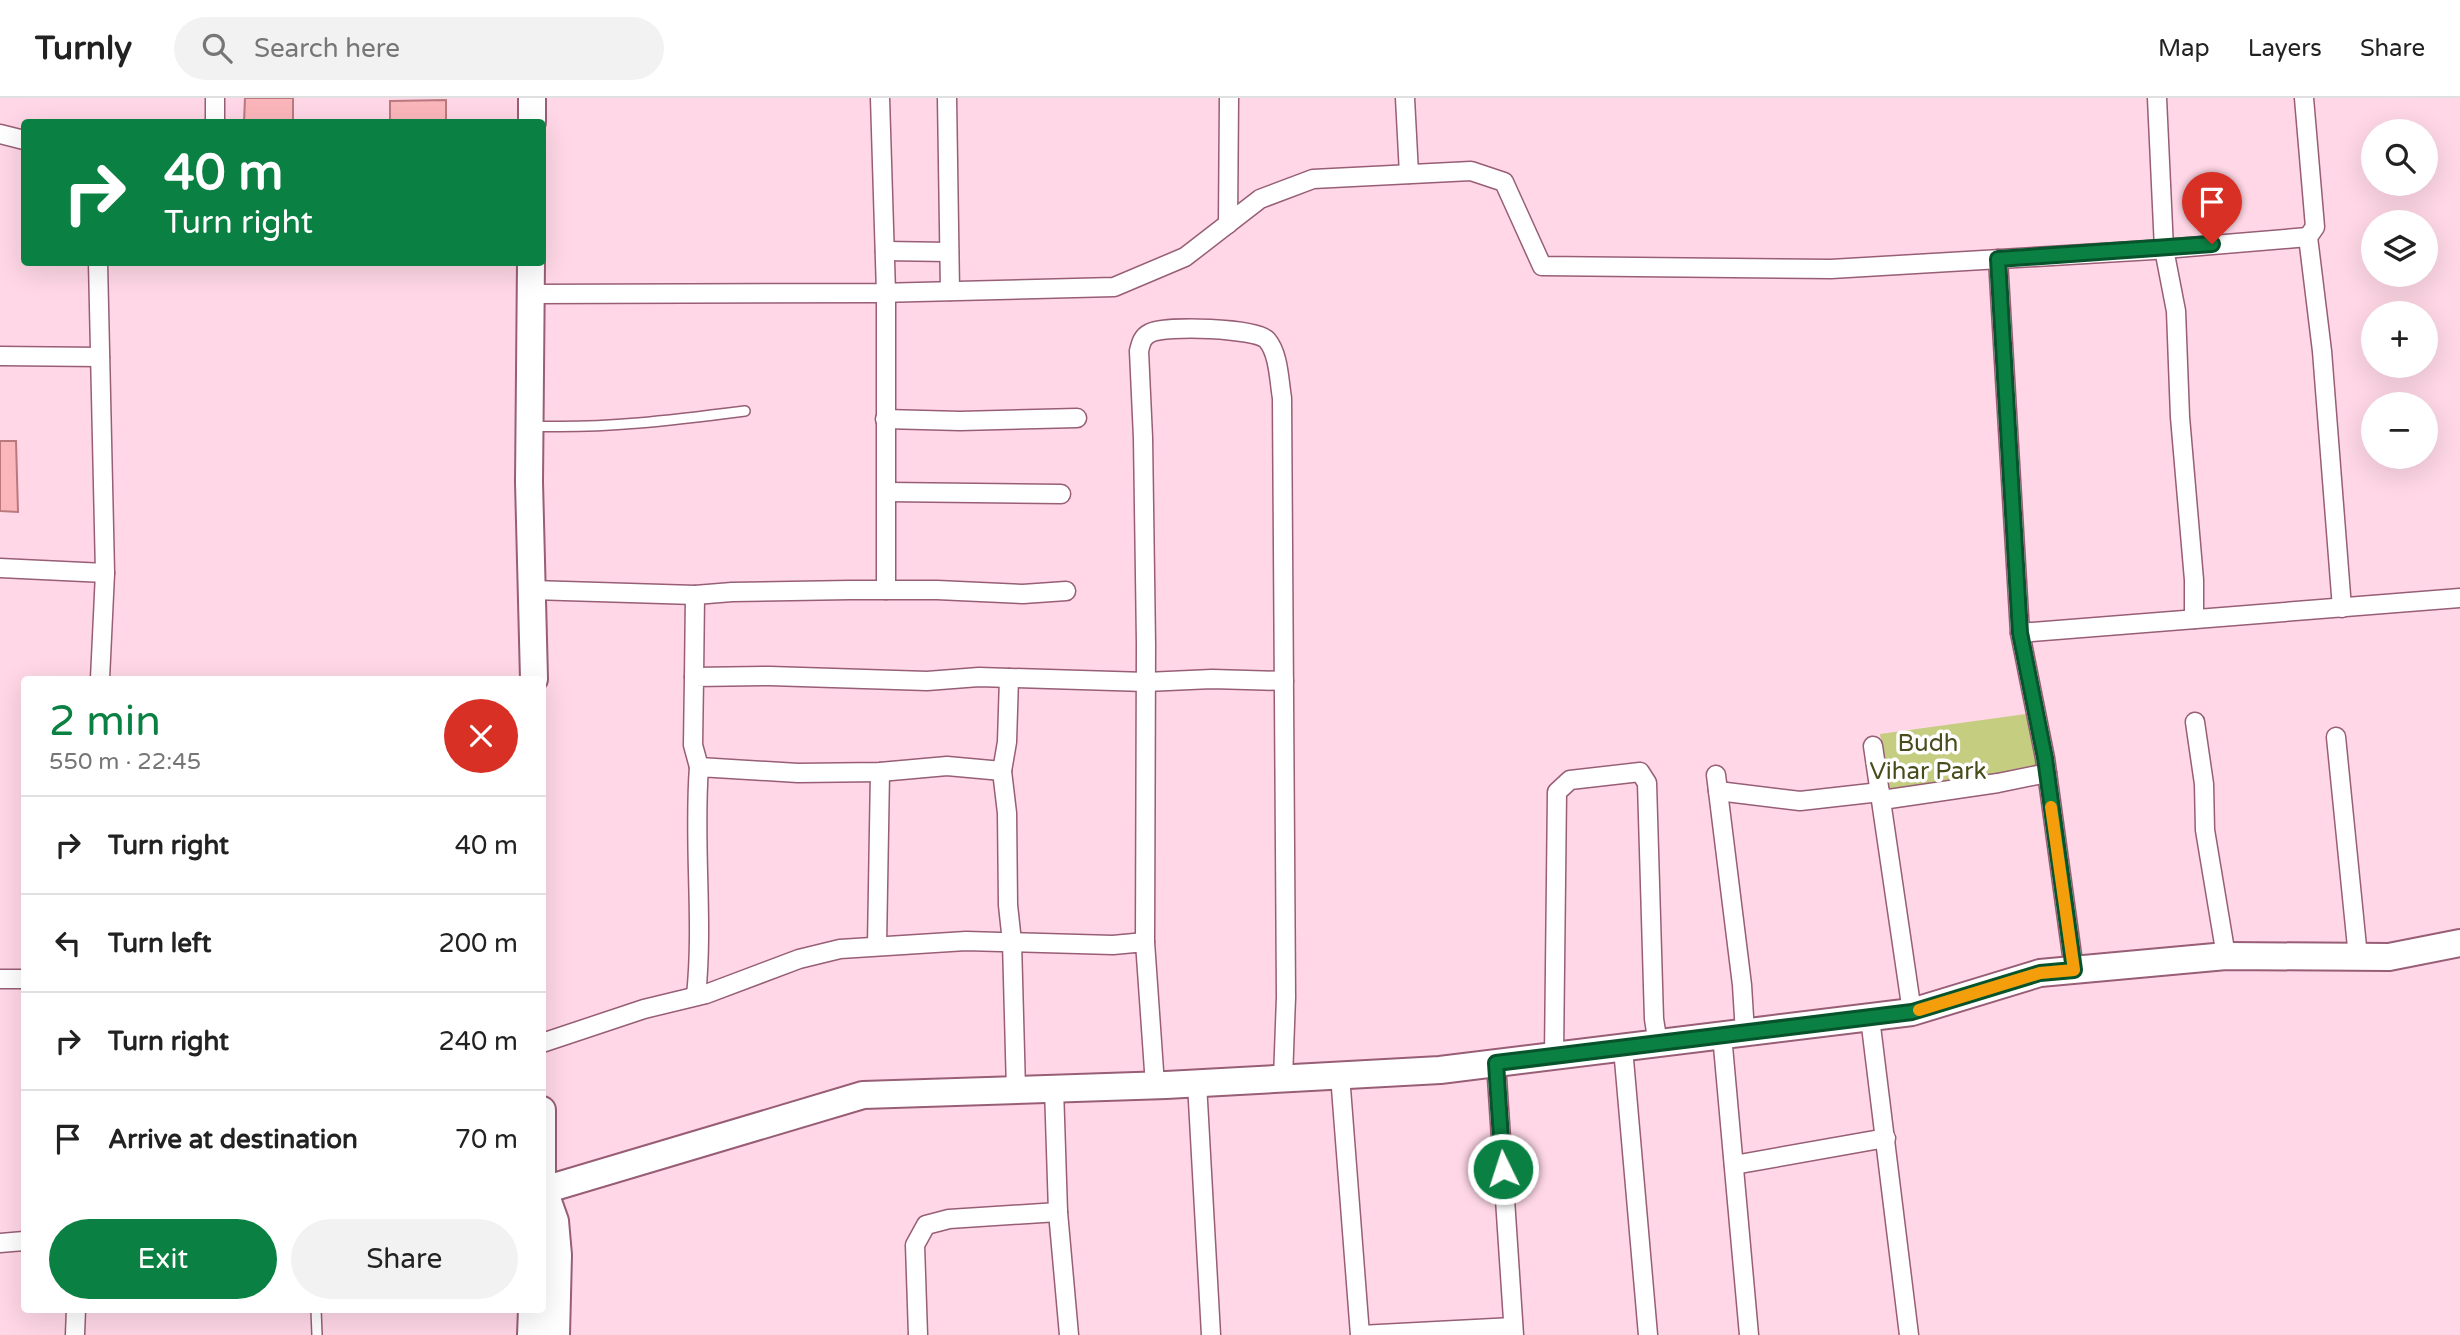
<!DOCTYPE html>
<html lang="en">
<head>
<meta charset="utf-8">
<style>
	:root { --surface:#fff; --page:#f2f2f2; --text:#222; --muted:#767676; --line:#e0e0e0; --accent:#0b8043 }
	body { margin:0; font-family:"Varela Round",sans-serif; background:var(--page); color:var(--text); height:100vh; display:flex; flex-direction:column; font-size:26px; white-space:nowrap }
	* { box-sizing:border-box; margin:0 }
	p { font-size:23px; color:var(--muted) }
	.icon { flex:none; width:38px; height:38px; fill:none; stroke:currentColor; stroke-width:2; stroke-linecap:round; stroke-linejoin:round }
	.map { position:relative; flex:1; overflow:hidden }
	.side { position:absolute; left:21px; top:578px; width:525px; height:637px; display:flex; flex-direction:column; background:var(--surface); border-radius:7px; box-shadow:0 7px 28px #0002 }
	.side>* { flex:none }
	.guide { position:absolute; left:21px; top:21px; width:525px; height:147px; border-radius:7px; box-shadow:0 7px 28px #0002; background:#0b8043; color:#fff; overflow:hidden }
	.tools { position:absolute; left:2361px; top:21px; display:grid; gap:14px }
	.tools a { display:grid; place-items:center; width:77px; height:77px; border-radius:50%; background:var(--surface); box-shadow:0 7px 28px #0002; font-size:35px }
	.pin { position:absolute; display:grid; place-items:center; width:60px; height:60px; color:#fff; margin:-72px -30px; border-radius:50% 50% 50% 0; rotate:-45deg; box-shadow:0 0 7px #0007 }
	.pin .icon { rotate:45deg }
	.me { position:absolute; width:77px; margin:-38px; rotate:356deg; stroke-linejoin:round; filter:drop-shadow(0 0 5px #0008) }
	.turn { display:flex; align-items:center; gap:24px; height:147px; padding:0 28px; font-size:32px }
	.turn .icon { width:91px; height:91px; stroke-width:2.5 }
	.turn b { display:block; font-size:49px; line-height:60px }
	.round { display:grid; place-items:center; flex:none; width:74px; height:74px; border-radius:37px; background:var(--page) }
	.headline { display:flex; align-items:center; justify-content:space-between; height:119px; padding:0 28px }
	h1 { font-size:42px; font-weight:600; line-height:52px; color:var(--accent) }
	.action { display:flex; gap:14px; margin-top:auto; padding:14px 28px }
	.action a { flex:1; height:80px; border-radius:42px; background:var(--accent); color:#fff; font-size:28px; font-weight:600; line-height:80px; text-align:center }
	.action a+a { background:var(--page); color:var(--text) }
	ul { padding:0; list-style:none }
	li { display:flex; align-items:center; gap:21px; height:98px; padding:0 28px; border-top:2px solid var(--line) }
	li div { flex:1 }
	li b { display:block; font-size:26px }
	li em { font-style:normal }
	header { display:flex; align-items:center; gap:42px; box-sizing:border-box; height:98px; padding:0 35px; background:var(--surface); border-bottom:2px solid var(--line) }
	header strong { font-size:33px }
	nav { display:flex; gap:38px; margin-inline-start:auto; font-size:24px }
	.search { width:490px; height:63px; background:var(--page); display:flex; align-items:center; gap:18px; box-sizing:border-box; padding:0 24px; border-radius:38px; color:var(--muted); font-size:26px }
	.map>svg:first-child { display:block }
	.green { fill:#c5cd81 }
	.building { fill:#fbb6bb; stroke:#b9797f; stroke-width:2 }
	.lines { fill:none; stroke-linecap:round; stroke-linejoin:round }
	.lane-casing { stroke:#975e76; stroke-width:12 }
	.street-casing { stroke:#975e76; stroke-width:21 }
	.secondary-casing { stroke:#975e76; stroke-width:30 }
	.lane { stroke:#fff; stroke-width:9 }
	.street { stroke:#fff; stroke-width:18 }
	.secondary { stroke:#fff; stroke-width:26 }
	.route-casing { stroke:#07532c; stroke-width:18 }
	.route { stroke:#0b8043; stroke-width:12 }
	.slow { stroke:#f59e0b; stroke-width:12 }
	.labels { text-anchor:middle; stroke-width:7; stroke-linejoin:round; paint-order:stroke }
	.park-label { font-size:24px; fill:#494d1b; stroke:#fff }
</style>
</head>
<body>
<header>
<strong>Turnly</strong>
<div class="search"><svg class="icon" aria-label="search" viewBox="0 0 24 24"><circle cx="10" cy="10" r="6"/><path d="M15 15l6 6"/></svg>Search here</div>
<nav><a>Map</a><a>Layers</a><a>Share</a></nav>
</header>
<div class="map">
<svg width="2460" height="1237" viewBox="0 0 2460 1237">
	<rect width="100%" height="100%" fill="#ffd7e6"/>
	<path class="green" d="M2026,616L2046,669L1889,693L1880,636Z"/>
	<g class="building">
		<path d="M245,0H293V24H244Z"/>
		<path d="M446,2V24H390V3Z"/>
		<path d="M0,343H16L18,414L0,413Z"/>
	</g>
	<g class="lines">
		<defs>
			<g id="lane">
				<path d="M531,328C603,331 674,322 745,313"/>
				<path d="M316,1211L317,1237"/>
			</g>
			<g id="street">
				<path d="M215,0V24"/>
				<path d="M880,0L886,195V492"/>
				<path d="M947,0L950,193"/>
				<path d="M1405,0L1409,76"/>
				<path d="M2157,0L2164,151L2176,213L2180,319L2194,482V521"/>
				<path d="M2304,0L2315,129L2308,139L2322,253L2342,510"/>
				<path d="M0,36L24,42"/>
				<path d="M1228,126L1229,0"/>
				<path d="M885,153L949,154"/>
				<path d="M1998,161L2020,535L2460,500"/>
				<path d="M98,164L105,475L100,581"/>
				<path d="M531,196L878,195L1114,189L1185,159L1260,101L1313,81L1471,73L1504,84L1542,168L1831,171L2153,152L2308,139"/>
				<path d="M0,258L100,259"/>
				<path d="M885,321L960,323L1077,320"/>
				<path d="M887,394L1061,396"/>
				<path d="M0,470L105,475"/>
				<path d="M532,492L695,497L732,494L850,492H937L1023,496L1066,493"/>
				<path d="M2020,535L2045,660L2074,872"/>
				<path d="M694,579L695,497"/>
				<path d="M2195,624L2204,686L2205,732L2226,858"/>
				<path d="M2336,639L2358,859"/>
				<path d="M1873,648L1912,914"/>
				<path d="M699,669L693,647L694,579L770,578L927,583L979,579L1146,584L1212,581L1284,583"/>
				<path d="M1002,673L1007,644L1009,580"/>
				<path d="M1716,677L1742,887L1745,935"/>
				<path d="M1718,693L1800,703L1880,694"/>
				<path d="M1882,702L1998,685L2047,675"/>
				<path d="M1145,844L1146,546L1143,340L1139,253C1141,245 1142,239 1150,235C1165,227 1256,230 1267,242C1279,256 1279,283 1282,300L1286,899L1283,981"/>
				<path d="M877,847L880,674"/>
				<path d="M0,881H24"/>
				<path d="M696,898C704,822 693,745 699,669L798,675L880,674L947,668L1002,673L1007,715L1008,807L1012,844L1016,992"/>
				<path d="M1870,920L1909,1237"/>
				<path d="M1722,937L1749,1237"/>
				<path d="M542,945L644,911L706,896L799,861L840,851L966,843L1113,847L1145,844L1155,987"/>
				<path d="M1623,950L1648,1237"/>
				<path d="M1554,958L1557,694L1570,682L1640,674L1647,685L1654,921L1658,946"/>
				<path d="M1496,965L1514,1237"/>
				<path d="M1340,977L1360,1237"/>
				<path d="M1197,985L1211,1237"/>
				<path d="M1054,990L1058,1114L1069,1237"/>
				<path d="M1734,1067L1886,1040"/>
				<path d="M0,1145L24,1143"/>
				<path d="M75,1237L76,1211"/>
				<path d="M918,1237L915,1147L926,1127L949,1121L1058,1114"/>
				<path d="M1360,1237L1513,1229"/>
			</g>
			<g id="secondary">
				<path d="M532,24V0"/>
				<path d="M531,164L529,384L534,581"/>
				<path d="M542,1012V1099"/>
				<path d="M544,1092L863,997L1166,987L1440,972L1912,914L2040,875L2226,858L2389,859L2460,845"/>
				<path d="M544,1092L555,1123L558,1157L556,1237"/>
				<path d="M531,1237L532,1211"/>
			</g>
		</defs>
		<use href="#lane" class="lane-casing"/>
		<use href="#street" class="street-casing"/>
		<use href="#secondary" class="secondary-casing"/>
		<use href="#lane" class="lane"/>
		<use href="#street" class="street"/>
		<use href="#secondary" class="secondary"/>
	</g>
	<g class="lines">
		<defs>
			<path id="route" d="M1503,1071L1496,965L1912,914L2040,875L2074,872L2045,660L2020,535L1998,161L2212,146"/>
		</defs>
		<use href="#route" class="route-casing"/>
		<use href="#route" class="route"/>
		<path class="slow" d="M1919,912L2040,875L2074,872L2051,709"/>
	</g>
	<g class="labels">
		<g class="park-label">
			<text x="1928" y="653">Budh<tspan x="1928" dy="28">Vihar Park</tspan></text>
		</g>
	</g>
</svg>
<div class="tools">
<a><svg class="icon" aria-label="search" viewBox="0 0 24 24"><circle cx="10" cy="10" r="6"/><path d="M15 15l6 6"/></svg></a>
<a><svg class="icon" aria-label="layers" viewBox="0 0 24 24"><path d="M12 4l9 5-9 5-9-5zM3 14l9 5 9-5"/></svg></a>
<a>+</a>
<a>−</a>
</div>
<div class="pin" style="left:2212px;top:146px;background:#d93025"><svg class="icon" aria-label="arrive" viewBox="0 0 24 24"><path d="M6 21V4h12l-3 4 3 4H6"/></svg></div>
<svg class="me" style="left:1503px;top:1071px" viewBox="-20 -20 40 40"><circle r="17" fill="#0b8043" stroke="#fff" stroke-width="3"/><path d="M0-11L8 9 0 5-8 9z" fill="#fff"/></svg>
<div class="guide">
<div class="turn"><svg class="icon" aria-label="right" viewBox="0 0 24 24"><path d="M7 20v-9h11M14 6l5 5-5 5"/></svg><div><b>40 m</b>Turn right</div></div>
</div>
<section class="side">
<div class="headline"><div><h1>2 min</h1><p>550 m · 22:45</p></div><a class="round" style="background:#d93025;color:#fff"><svg class="icon" aria-label="close" viewBox="0 0 24 24"><path d="M6 6l12 12M18 6L6 18"/></svg></a></div>
<ul>
<li><svg class="icon" aria-label="right" viewBox="0 0 24 24"><path d="M7 20v-9h11M14 6l5 5-5 5"/></svg><div><b>Turn right</b></div><em>40 m</em></li>
<li><svg class="icon" aria-label="left" viewBox="0 0 24 24"><path d="M17 20v-9H6M10 6l-5 5 5 5"/></svg><div><b>Turn left</b></div><em>200 m</em></li>
<li><svg class="icon" aria-label="right" viewBox="0 0 24 24"><path d="M7 20v-9h11M14 6l5 5-5 5"/></svg><div><b>Turn right</b></div><em>240 m</em></li>
<li><svg class="icon" aria-label="arrive" viewBox="0 0 24 24"><path d="M6 21V4h12l-3 4 3 4H6"/></svg><div><b>Arrive at destination</b></div><em>70 m</em></li>
</ul>
<div class="action"><a>Exit</a><a>Share</a></div>
</section>
</div>
</body>
</html>
